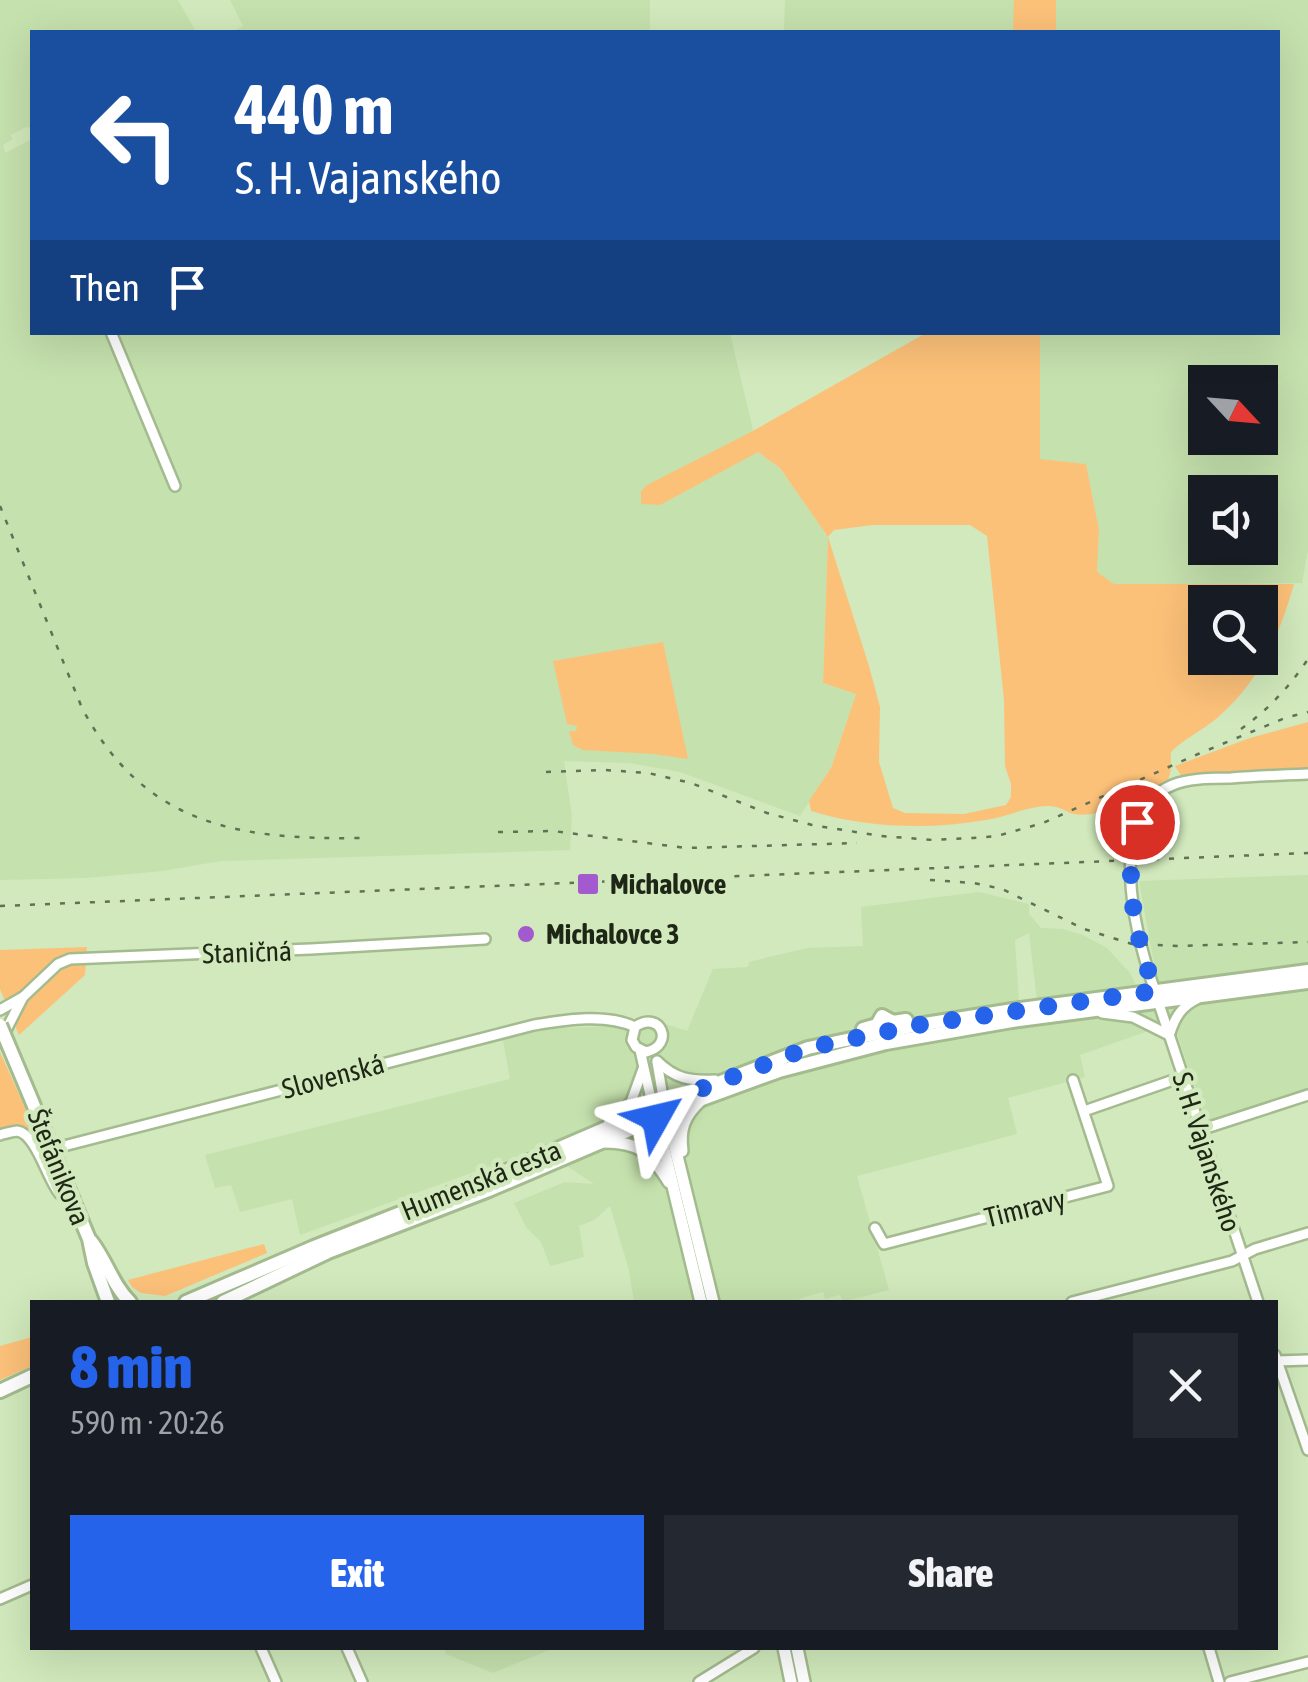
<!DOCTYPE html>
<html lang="en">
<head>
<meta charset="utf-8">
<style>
	:root { --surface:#171b24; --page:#242831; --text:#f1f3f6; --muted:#9ea1a6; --accent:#2563eb }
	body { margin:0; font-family:"Asap Condensed",sans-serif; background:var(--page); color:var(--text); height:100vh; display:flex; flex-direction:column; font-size:38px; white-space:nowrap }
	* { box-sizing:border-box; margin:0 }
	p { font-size:32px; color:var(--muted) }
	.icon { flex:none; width:55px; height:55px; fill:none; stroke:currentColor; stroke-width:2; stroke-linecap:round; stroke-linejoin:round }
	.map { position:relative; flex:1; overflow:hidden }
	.details { position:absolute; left:30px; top:1300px; width:1248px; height:350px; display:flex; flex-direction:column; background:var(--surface); border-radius:0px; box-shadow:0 10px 40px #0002 }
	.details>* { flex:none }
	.top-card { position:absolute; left:30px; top:30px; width:1250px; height:305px; border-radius:0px; box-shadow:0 10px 40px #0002; background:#1a4fa0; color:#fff; overflow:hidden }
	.needle { width:65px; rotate:116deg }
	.tools { position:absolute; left:1188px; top:365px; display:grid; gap:20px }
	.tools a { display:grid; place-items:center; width:90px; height:90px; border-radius:0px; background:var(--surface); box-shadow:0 10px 40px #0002; font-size:50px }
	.pin { position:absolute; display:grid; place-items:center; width:85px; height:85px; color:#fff; margin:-42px; border:5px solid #fff; border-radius:50%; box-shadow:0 2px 10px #0007 }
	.me { position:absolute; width:110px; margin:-55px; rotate:53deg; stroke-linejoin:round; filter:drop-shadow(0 0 8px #0008) }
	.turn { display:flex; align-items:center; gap:35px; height:210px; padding:0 40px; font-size:45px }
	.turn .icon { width:130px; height:130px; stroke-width:2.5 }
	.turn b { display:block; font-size:70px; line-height:85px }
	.then { display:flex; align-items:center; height:95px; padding:0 40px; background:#0003; gap:20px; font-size:38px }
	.round { display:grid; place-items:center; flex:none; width:105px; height:105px; border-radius:0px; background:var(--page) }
	.overview { display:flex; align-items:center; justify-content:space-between; height:170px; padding:0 40px }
	h1 { font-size:60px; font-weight:800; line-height:75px; color:var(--accent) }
	.button { display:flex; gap:20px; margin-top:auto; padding:20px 40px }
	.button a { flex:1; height:115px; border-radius:0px; background:var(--accent); color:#fff; font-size:40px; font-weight:800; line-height:115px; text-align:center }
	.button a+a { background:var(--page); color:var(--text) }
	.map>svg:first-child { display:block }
	.built { fill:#c5e1ad; fill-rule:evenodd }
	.green { fill:#fcc179; fill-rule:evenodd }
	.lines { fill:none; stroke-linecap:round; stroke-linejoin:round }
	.street-casing { stroke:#a3bb8f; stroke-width:14 }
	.secondary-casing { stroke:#a3bb8f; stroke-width:16 }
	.primary-casing { stroke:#a3bb8f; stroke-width:18 }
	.street { stroke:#fff; stroke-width:9 }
	.secondary { stroke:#fff; stroke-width:11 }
	.primary { stroke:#fff; stroke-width:12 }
	.rail { stroke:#627055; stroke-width:2.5; stroke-dasharray:5 10; stroke-linecap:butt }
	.primary-bridge-casing { stroke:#a3bb8f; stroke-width:18; stroke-linecap:butt }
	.primary-bridge { stroke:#fff; stroke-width:12 }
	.route { stroke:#2563eb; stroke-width:18; stroke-dasharray:0 32.4 }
	.poi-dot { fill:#a25ace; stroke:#d1e9bc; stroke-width:4 }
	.labels { text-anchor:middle; stroke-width:9; stroke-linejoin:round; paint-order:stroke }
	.poi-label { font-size:28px; font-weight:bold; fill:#1e2616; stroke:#d1e9bc; text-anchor:start }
	.street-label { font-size:28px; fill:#1e2616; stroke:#d1e9bc }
</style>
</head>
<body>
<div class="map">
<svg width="1308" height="1682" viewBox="0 0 1308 1682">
	<rect width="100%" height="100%" fill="#d1e9bc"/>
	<g class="built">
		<path d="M0,0H178L196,32H32V128L26,127L11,135L13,139L3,145L5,153L32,139V332L730,333L758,451L780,468L828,537L823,683L856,694L831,768L800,816L680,772L629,763L564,761L572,817L570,850L221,861L162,871L86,878L0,880Z"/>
		<path d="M230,0H650V32H231L243,26Z"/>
		<path d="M785,0H1308V550L1302,583L1114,585L1097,573L1099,530L1086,464L1040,460V333L1278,332V32H784ZM1205,382H1260V438H1205ZM1205,492H1260V548H1205Z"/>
		<path d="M1308,875V1091L1207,1123L1177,1034L1155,1035L1148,1031L1080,1055L1085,1077L1008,1098L1017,1134L857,1176L889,1290L843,1302L840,1295L825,1299L823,1292L799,1299V1302H634L629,1270L610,1206L594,1220L579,1226L584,1257L550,1266L541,1242L526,1227L514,1203L565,1182L594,1184L540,1148L300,1235L292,1199L240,1212L231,1185L215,1188L205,1155L510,1079L502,1035L537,1029L611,1026L647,1018L687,1031L713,969L748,967L749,962L807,948L863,946L861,907L979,892L1029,904V914L1041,928L1063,929L1083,935L1107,948L1130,973L1136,986L1160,982L1157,980L1139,881ZM1029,933L1037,1000L1019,1003L1015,940Z"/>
		<path d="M444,1648H554L493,1673L446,1654Z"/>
	</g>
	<g class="green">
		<path d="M1014,0H1056V32H1013Z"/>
		<path d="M926,333H1040V459L1086,464L1099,530L1097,572L1114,584H1294C1278,639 1260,681 1216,719C1201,731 1184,739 1171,752C1170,762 1173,774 1166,782C1154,798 1095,819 1074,814C1064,811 1058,805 1046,806C1026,807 1006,817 986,820C930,830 865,828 811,811L809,801L831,768L856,694L823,683L828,537L780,468L758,452L660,505L641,504V491L647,485L751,432ZM873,525H970L987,536L1004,700L1005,766L1011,784V797L1006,805L964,814L905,813L893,808L879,762L880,707L869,666L828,537L834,530ZM1205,602H1260V658H1205Z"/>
		<path d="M663,642L688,759L654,754L583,750L573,745L569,731H576L577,726L567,724L553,661Z"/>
		<path d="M1308,722V769L1201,774L1182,777L1175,766L1250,738Z"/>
		<path d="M87,947L85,975L19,1035L0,989V950Z"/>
		<path d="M0,1052L61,1188H59C52,1174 38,1136 25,1129C18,1124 7,1129 0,1130Z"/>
		<path d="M264,1244L267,1253L165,1296L141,1293L132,1287L128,1280Z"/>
		<path d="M32,1337V1366L0,1380V1346Z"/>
	</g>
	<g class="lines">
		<defs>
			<g id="street">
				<path d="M111,332L175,486"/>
				<path d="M1155,991C1136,937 1101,808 1178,783C1195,778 1213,778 1231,778C1257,776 1282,775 1308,774"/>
				<path d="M1158,1001L1258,1302"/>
				<path d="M0,1010L23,997L58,964L70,959L311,949L485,939"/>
				<path d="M1102,1013L1133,1017L1169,1035"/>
				<path d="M1170,1033C1175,1017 1182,1006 1197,999"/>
				<path d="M4,1034L23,997"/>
				<path d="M640,1050L653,1108"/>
				<path d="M657,1061C675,1079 690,1081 715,1080"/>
				<path d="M657,1062L664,1103"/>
				<path d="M1084,1111L1182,1077"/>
				<path d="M608,1124L631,1102L643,1069"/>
				<path d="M1200,1130L1308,1095"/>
				<path d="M0,1135C1,1134 16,1131 17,1131C36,1133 48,1181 60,1194L69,1190"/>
				<path d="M52,1149L534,1025C565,1020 606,1013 635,1027C660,1009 676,1045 646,1052L636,1047L632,1040L635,1027"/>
				<path d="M875,1228L884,1244L1108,1186L1073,1080"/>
				<path d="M1072,1302L1232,1261L1255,1249L1308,1233"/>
				<path d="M1275,1355L1308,1450"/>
				<path d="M1277,1361L1308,1360"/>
				<path d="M0,1599L32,1585"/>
				<path d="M261,1648L276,1682"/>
				<path d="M347,1648L362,1682"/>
				<path d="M1209,1648L1219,1682"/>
				<path d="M699,1682L754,1648"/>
				<path d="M1230,1682L1308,1662"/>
			</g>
			<g id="secondary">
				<path d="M665,1107L713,1302"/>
				<path d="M655,1112L701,1302"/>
				<path d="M604,1142C640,1142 651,1153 669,1182"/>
				<path d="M682,1151C679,1129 684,1116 700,1101"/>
				<path d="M784,1648L791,1682"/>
				<path d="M797,1648L804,1682"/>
			</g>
			<g id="primary">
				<path d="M863,1029L877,1025L882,1016L893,1022L906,1020"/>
				<path d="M29,1094L89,1239L94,1263L108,1302"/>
				<path d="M91,1241C106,1260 113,1286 130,1302"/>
				<path d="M186,1302L314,1247L497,1175L641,1113L808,1048L918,1025L1013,1010L1308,971"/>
				<path d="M223,1302L328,1252L489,1190L702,1099L779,1071L886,1043L1012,1021L1308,982"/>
				<path d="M0,1391L32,1376"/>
			</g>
		</defs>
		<use href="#street" class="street-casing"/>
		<use href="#secondary" class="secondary-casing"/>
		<use href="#primary" class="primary-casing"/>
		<use href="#street" class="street"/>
		<use href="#secondary" class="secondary"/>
		<use href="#primary" class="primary"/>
		<g class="rail">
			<path d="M0,506L82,708C144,825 237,840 361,838"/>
			<path d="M1241,729C1268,710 1290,686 1308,659"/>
			<path d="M546,772L605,770L648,773L691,783L767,813L812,825L881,836L933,840L973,838L997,836L1043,823L1198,754L1285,718L1308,712"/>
			<path d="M498,832L553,831L686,848L857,843"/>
			<path d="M930,880L974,883L1002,889L1084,929L1132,944L1179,946L1308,942"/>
			<path d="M0,906L1308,853"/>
		</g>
		<defs>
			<path id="primary-bridge" d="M0,1025L29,1094"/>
		</defs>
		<use href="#primary-bridge" class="primary-bridge-casing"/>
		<use href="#primary-bridge" class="primary-bridge"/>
	</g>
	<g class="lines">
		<path class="route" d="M656,1118L667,1114L664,1103L808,1048L918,1025L1155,991C1135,934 1123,881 1137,822"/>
	</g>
	<g class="poi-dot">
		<rect x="576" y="872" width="24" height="24" rx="5"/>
		<circle cx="526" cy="934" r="10"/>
	</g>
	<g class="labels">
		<g class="poi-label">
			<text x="610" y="894">Michalovce</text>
			<text x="546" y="944">Michalovce 3</text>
		</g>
		<g class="street-label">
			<text transform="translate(247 952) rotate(-2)" y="10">Staničná</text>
			<text transform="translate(333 1076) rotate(-15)" y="10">Slovenská</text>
			<text transform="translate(1207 1152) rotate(72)" y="10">S. H. Vajanského</text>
			<text transform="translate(59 1167) rotate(68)" y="10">Štefánikova</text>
			<text transform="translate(481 1180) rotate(-22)" y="10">Humenská cesta</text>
			<text transform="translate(1025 1208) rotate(-14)" y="10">Timravy</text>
		</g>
	</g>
</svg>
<div class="tools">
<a><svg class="needle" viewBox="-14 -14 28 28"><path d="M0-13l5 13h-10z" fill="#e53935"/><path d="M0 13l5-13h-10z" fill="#9ea1a6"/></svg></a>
<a><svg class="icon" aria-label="sound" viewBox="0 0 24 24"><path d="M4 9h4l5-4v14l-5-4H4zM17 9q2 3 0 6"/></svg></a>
<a><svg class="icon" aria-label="search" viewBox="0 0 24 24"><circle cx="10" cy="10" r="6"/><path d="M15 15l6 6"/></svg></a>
</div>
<div class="pin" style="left:1137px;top:822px;background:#d93025"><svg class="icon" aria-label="arrive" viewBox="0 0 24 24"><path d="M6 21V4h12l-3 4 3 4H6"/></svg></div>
<svg class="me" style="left:656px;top:1118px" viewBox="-20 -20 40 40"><path d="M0-17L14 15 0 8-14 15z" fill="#2563eb" stroke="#fff" stroke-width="4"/></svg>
<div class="top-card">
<div class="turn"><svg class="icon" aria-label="left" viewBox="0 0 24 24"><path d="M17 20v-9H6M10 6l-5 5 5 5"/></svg><div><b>440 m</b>S. H. Vajanského</div></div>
<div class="then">Then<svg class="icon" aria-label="arrive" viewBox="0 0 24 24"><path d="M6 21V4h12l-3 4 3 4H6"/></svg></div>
</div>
<section class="details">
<div class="overview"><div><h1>8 min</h1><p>590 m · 20:26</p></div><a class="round"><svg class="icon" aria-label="close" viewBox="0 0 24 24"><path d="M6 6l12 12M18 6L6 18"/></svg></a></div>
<div class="button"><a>Exit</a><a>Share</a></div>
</section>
</div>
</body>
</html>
